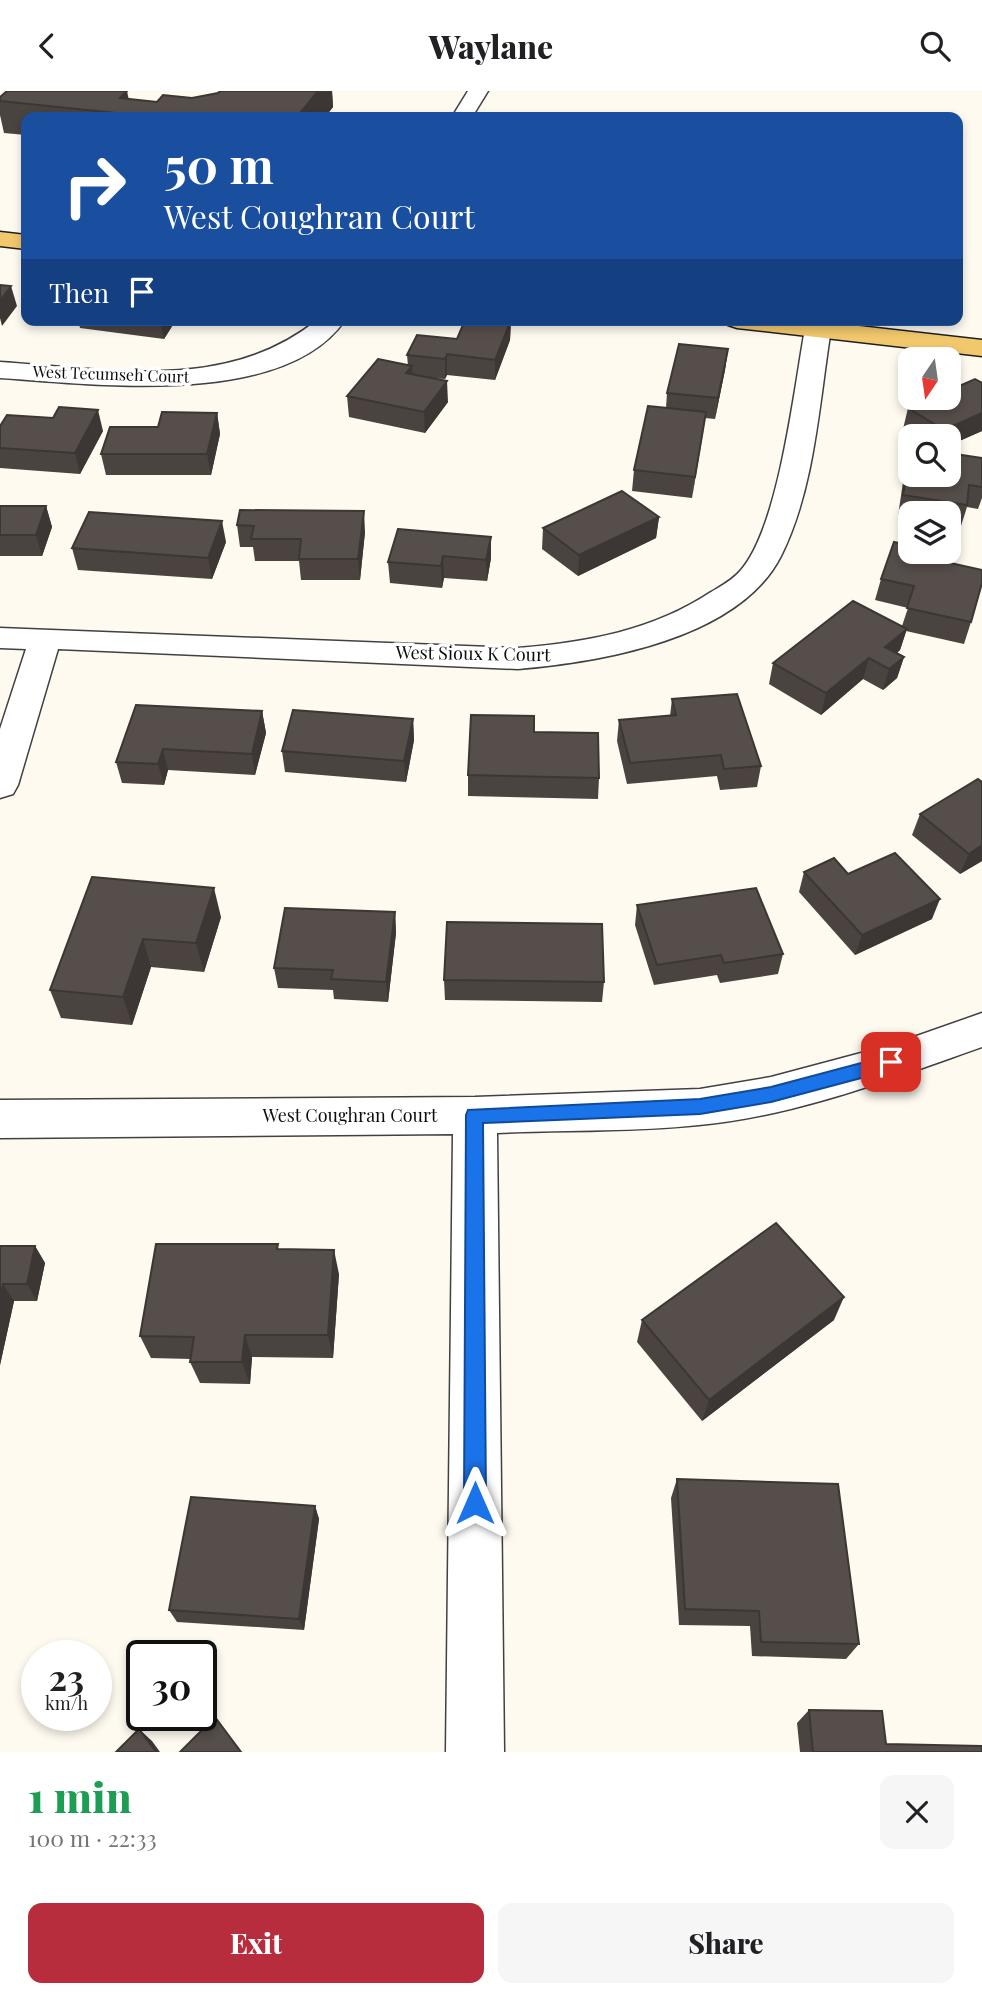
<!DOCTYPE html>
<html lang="en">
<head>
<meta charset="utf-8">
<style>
	:root { --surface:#fff; --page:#f6f6f6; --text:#202124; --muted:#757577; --accent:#b72d3d }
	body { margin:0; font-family:"Playfair Display",serif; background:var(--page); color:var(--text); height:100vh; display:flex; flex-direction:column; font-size:26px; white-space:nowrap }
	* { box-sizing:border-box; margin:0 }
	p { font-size:23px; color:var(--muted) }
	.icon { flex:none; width:38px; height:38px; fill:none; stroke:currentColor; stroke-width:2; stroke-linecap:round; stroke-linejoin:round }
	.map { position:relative; height:1661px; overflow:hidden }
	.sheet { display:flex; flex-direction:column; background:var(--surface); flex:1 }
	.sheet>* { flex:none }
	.banner { position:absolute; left:21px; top:21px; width:942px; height:214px; border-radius:14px; box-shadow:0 4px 10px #0003; background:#1a4fa0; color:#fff; overflow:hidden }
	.needle { width:46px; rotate:193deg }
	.tools { position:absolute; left:898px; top:256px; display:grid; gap:14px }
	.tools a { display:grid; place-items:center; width:63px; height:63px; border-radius:14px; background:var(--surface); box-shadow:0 4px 10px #0003; font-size:35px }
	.speed { position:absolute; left:21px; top:1549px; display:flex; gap:14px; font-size:35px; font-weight:700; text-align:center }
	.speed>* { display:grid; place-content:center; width:91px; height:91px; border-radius:50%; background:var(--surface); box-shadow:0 4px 10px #0003; line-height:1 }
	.speed small { font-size:18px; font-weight:400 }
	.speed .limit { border:4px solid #111; border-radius:10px; background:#fff; color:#111 }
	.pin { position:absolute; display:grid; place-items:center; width:60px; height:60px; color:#fff; margin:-30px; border-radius:14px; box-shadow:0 4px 10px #0006 }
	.me { position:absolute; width:77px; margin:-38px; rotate:0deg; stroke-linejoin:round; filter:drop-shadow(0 0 5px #0008) }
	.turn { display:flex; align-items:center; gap:24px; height:147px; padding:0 28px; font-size:32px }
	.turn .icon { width:91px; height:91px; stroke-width:2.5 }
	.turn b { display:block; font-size:49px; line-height:60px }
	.then { display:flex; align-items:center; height:66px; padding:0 28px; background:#0003; gap:14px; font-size:26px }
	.round { display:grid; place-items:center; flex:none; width:74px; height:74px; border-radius:14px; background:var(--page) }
	.headline { display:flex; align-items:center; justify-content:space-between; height:119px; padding:0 28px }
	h1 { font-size:42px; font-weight:800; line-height:52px; color:#1e9e55 }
	.action { display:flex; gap:14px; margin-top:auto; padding:14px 28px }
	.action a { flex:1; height:80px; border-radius:14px; background:var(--accent); color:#fff; font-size:28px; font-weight:800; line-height:80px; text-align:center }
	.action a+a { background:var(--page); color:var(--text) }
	header { display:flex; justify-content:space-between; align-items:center; height:91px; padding:0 28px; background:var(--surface); font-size:32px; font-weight:800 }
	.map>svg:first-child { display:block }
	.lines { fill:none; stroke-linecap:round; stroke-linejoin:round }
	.minor-casing { stroke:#414141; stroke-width:3 }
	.major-casing { stroke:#1f1f1f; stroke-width:3 }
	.minor { fill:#fff; fill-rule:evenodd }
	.major { fill:#f1c86c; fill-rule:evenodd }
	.wall { fill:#4a4340 }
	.shaded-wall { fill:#3c3734 }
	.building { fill:#564e4a; stroke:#3c3734; stroke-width:2 }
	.route { fill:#1a73e8; stroke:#114b97; stroke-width:2 }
	.labels { text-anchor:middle; stroke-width:7; stroke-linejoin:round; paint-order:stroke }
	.far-street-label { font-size:16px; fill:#0e0e0e; stroke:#fff }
	.street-label { font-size:18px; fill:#0e0e0e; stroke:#fff }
</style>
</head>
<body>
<header><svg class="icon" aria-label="back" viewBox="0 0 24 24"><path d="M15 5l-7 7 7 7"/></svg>Waylane<svg class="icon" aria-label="search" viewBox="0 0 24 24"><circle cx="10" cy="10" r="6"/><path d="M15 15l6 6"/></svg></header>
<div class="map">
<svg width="982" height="1661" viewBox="0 0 982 1661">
	<rect width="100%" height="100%" fill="#fefaef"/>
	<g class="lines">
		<defs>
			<g id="minor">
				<path d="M468,0H488L472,26H452Z"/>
				<path d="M317,229H345C284,318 93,293 0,287V271C108,278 227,302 317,229Z"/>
				<path d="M818,230L827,233L831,238C819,312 815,397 781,465C739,548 601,571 518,578L58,558L18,694L13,703L0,707V638L26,558L0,557V537L518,557C587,551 652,540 711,501C721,495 733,489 741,479C779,435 794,298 805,238L809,233Z"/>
				<path d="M982,922V956C891,988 796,1025 699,1034C633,1041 564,1039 497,1042L504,1661H446L453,1043L0,1047V1009L475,1006L700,998L771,986L891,954Z"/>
			</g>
			<g id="major">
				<path d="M0,141L26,144V158L0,155Z"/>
				<path d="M725,229H806L982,249V265L737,237L728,234Z"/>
			</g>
		</defs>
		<use href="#minor" class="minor-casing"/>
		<use href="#major" class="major-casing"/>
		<use href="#minor" class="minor"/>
		<use href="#major" class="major"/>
	</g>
	<g class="wall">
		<path d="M318,0H332L333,16L325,26H26V44L4,42L0,24V6L129,8L157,11L192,7Z"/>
		<path d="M78,229H176L164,248L80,237Z"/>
		<path d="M511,229L510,249L495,289L447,284L445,288L429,287L448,311L425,342L349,326L347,305L408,275L407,264L457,248Z"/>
		<path d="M728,258L725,279L715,328L705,327L692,407L632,400L634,379L666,317L667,302Z"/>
		<path d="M908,317L982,340L948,355V345H914L903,338Z"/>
		<path d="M217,322L220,343L211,384H106L101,363L158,336Z"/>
		<path d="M0,335L103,340L80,383L0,377Z"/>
		<path d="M910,358L982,367V407L978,418L967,416L961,435L948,433V422H910V427L898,425L905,377Z"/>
		<path d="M0,415H46L52,436L42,465H0Z"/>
		<path d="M240,419L365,441L360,489H301L299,470H255L253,456H240L237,434Z"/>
		<path d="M659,426L656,447L578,485L542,458L543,437Z"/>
		<path d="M398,438L491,467L487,490L444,487L442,497L390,492L388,471Z"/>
		<path d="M226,451L212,488L78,479L72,457Z"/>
		<path d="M937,469L971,531L964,553L906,540L900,559L897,562L904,566L897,587L883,599L863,588L821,624L769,593L773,572L902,535L908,517L875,509L881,488Z"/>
		<path d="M672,608L761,675L757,696L720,699L717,685L627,693L617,650L619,629L670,625Z"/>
		<path d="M262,620L266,642L255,684L168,679L164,694L122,692L116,671Z"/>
		<path d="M413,628L414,649L406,691L285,681L282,660Z"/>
		<path d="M534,641L599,687L598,708L468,705V684Z"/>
		<path d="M920,723L982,770L960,783L912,744Z"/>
		<path d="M804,781L848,783L932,828L855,864L799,801Z"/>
		<path d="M92,786L221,826L204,881L151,876L132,934L61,927L50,899Z"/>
		<path d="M637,814L783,863L778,883L720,892L717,884L654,894L635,834Z"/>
		<path d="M395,821L396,842L388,911L334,908L333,899L278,897L274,877Z"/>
		<path d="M444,889L604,891L602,911L445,909Z"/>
		<path d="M0,1155H35L45,1172L37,1210H14L0,1274Z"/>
		<path d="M280,1158L339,1183L333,1267L252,1266L250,1293L200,1292L190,1271L191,1268L151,1267L140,1245Z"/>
		<path d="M642,1229H834L702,1330L637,1251Z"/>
		<path d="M677,1388L859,1553L846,1568L752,1565L750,1535L679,1534L671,1407Z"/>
		<path d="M315,1415L319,1428L304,1539L177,1531L169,1519Z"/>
		<path d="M809,1619L886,1653L982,1661H800L797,1632Z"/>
	</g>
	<g class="shaded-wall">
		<path d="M127,0L132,24L120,7Z"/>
		<path d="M318,0H332L333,16L325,26H297Z"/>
		<path d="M11,195L17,215L2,235L0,227V210Z"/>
		<path d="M160,229H176L164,248Z"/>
		<path d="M511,229L510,249L495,289V269Z"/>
		<path d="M728,258L725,279L715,328L718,307Z"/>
		<path d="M447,263V284L445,288V268Z"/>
		<path d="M412,275L413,296L406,282Z"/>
		<path d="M447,290L448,311L425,342L424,321Z"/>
		<path d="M98,319L103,340L80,383L75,362Z"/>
		<path d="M706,321L703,342L692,407L695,386Z"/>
		<path d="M217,322L220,343L211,384L207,363Z"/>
		<path d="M982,322V340L948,355V345H942L944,339Z"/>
		<path d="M46,415L52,436L42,465L36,444Z"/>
		<path d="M364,420L365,441L360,489L358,468Z"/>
		<path d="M659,426L656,447L578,485L579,464Z"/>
		<path d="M222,430L226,451L212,488L208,467Z"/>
		<path d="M491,446V467L487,490L486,469Z"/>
		<path d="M443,465L444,487L442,497L441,475Z"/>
		<path d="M907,538L900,559L882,574L885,556Z"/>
		<path d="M904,566L897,587L883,599L889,578Z"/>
		<path d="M869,567L863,588L821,624L826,602Z"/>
		<path d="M262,620L266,642L255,684L252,663Z"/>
		<path d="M413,628L414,649L406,691L404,670Z"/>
		<path d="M163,658L168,679L164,694L158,673Z"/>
		<path d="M982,754V770L960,783L969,763Z"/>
		<path d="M214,797L221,826L204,881L196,852Z"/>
		<path d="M940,808L932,828L855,864L862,844Z"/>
		<path d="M395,821L396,842L388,911L386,891Z"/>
		<path d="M143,848L151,876L132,934L123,906Z"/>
		<path d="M35,1155L45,1172L37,1210L27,1193Z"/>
		<path d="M334,1159L339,1183L333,1267L328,1244Z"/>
		<path d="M3,1193L14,1210L0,1274V1208Z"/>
		<path d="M844,1206L834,1229L702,1330L709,1309Z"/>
		<path d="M245,1244L252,1266L250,1293L242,1271Z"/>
		<path d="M315,1415L319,1428L304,1539L299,1528Z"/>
		<path d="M139,1638L152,1650L160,1661H156Z"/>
	</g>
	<g class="building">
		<path d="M7,0H127L120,7L157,11L163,4L192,7L218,2L220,0H318L297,26H144L145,25L0,10V6Z"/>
		<path d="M0,194L11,195L0,210Z"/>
		<path d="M465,229H511L495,269L447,263L445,268L407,264L417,244L457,248Z"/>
		<path d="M679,253L728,258L718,307L667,302Z"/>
		<path d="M378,268L412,275L406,282L447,290L424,321L347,305Z"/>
		<path d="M975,288L982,292V322L944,339L908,317L933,306H948V300Z"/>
		<path d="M648,315L706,321L695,386L634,379Z"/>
		<path d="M59,316L98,319L75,362L0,357V335L7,324L53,327Z"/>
		<path d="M162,321L217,322L207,363H101L110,336H158Z"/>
		<path d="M910,360V383H948V362L982,367V396L969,394L967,414L903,404Z"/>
		<path d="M622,400L659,426L579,464L543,437Z"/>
		<path d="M0,415H46L36,444H0Z"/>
		<path d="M240,419L364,420L358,468H299L301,448H251L254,435L237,434Z"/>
		<path d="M89,421L222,430L208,467L72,457Z"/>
		<path d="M398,438L491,446L486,469L443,465L441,475L388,471Z"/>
		<path d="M894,451L910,454V460L940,461L937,469L982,479V492L971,531L907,517L914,495L881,488Z"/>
		<path d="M853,510L907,538L885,556L904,566L889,578L869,567L826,602L773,572Z"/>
		<path d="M737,603L761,675L724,678L721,664L630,672L619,629L676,624L672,608Z"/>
		<path d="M136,614L262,620L252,663L163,658L158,673L116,671Z"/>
		<path d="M293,619L413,628L404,670L282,660Z"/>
		<path d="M471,624L534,625V641L598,642L599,687L468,684Z"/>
		<path d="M978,688L982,691V754L969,763L920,723Z"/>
		<path d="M895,762L940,808L862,844L804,781L834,767L848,783Z"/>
		<path d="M92,786L214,797L196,852L143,848L123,906L50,899Z"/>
		<path d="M756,797L783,863L724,872L721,864L657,874L637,814Z"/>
		<path d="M285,817L395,821L386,891L331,888L333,879L274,877Z"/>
		<path d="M447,831L602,833L604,891L444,889Z"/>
		<path d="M776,1132L844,1206L709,1309L642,1229Z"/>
		<path d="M156,1153H278L277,1158L334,1159L328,1244H245L242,1271H190L194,1246L140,1245Z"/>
		<path d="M0,1155H35L27,1193H3L0,1208Z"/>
		<path d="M677,1388L838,1393L859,1553L761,1551L759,1520L685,1518Z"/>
		<path d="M191,1406L315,1415L299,1528L169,1519Z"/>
		<path d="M809,1619L882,1620L886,1653L982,1655V1661H813Z"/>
		<path d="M215,1626L241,1661H180Z"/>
		<path d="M139,1638L156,1661H116Z"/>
	</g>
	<path class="route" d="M891,964L899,971L891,979L771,1011L700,1023L483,1032L486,1412L482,1419L475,1423L467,1419L464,1412L466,1024L468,1019L700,1008L771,996Z"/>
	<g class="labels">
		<g class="far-street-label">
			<text transform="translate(111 283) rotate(2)" y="6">West Tecumseh Court</text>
		</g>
		<g class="street-label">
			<text transform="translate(473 563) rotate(1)" y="6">West Sioux K Court</text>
			<text x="350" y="1031">West Coughran Court</text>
		</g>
	</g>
</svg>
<div class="tools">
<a><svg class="needle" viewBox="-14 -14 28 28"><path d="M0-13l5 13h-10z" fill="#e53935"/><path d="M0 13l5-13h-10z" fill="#757577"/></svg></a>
<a><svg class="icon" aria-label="search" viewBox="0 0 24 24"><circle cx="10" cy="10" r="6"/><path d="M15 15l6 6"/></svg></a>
<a><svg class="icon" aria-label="layers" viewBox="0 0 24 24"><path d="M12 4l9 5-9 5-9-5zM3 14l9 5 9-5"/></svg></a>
</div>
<div class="speed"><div>23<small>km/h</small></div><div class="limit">30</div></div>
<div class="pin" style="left:891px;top:971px;background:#d93025"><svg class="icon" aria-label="arrive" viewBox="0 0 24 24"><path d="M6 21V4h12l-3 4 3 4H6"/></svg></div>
<svg class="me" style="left:475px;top:1412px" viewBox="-20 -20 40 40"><path d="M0-17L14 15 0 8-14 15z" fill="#1a73e8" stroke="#fff" stroke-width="4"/></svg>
<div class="banner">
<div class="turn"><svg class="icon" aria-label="right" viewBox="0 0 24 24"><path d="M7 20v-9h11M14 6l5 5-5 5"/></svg><div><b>50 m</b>West Coughran Court</div></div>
<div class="then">Then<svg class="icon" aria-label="arrive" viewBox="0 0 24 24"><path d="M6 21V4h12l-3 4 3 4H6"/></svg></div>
</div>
</div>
<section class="sheet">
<div class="headline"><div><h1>1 min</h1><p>100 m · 22:33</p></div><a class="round"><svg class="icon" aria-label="close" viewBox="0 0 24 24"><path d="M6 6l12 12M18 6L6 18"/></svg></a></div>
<div class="action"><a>Exit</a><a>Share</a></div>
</section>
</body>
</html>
